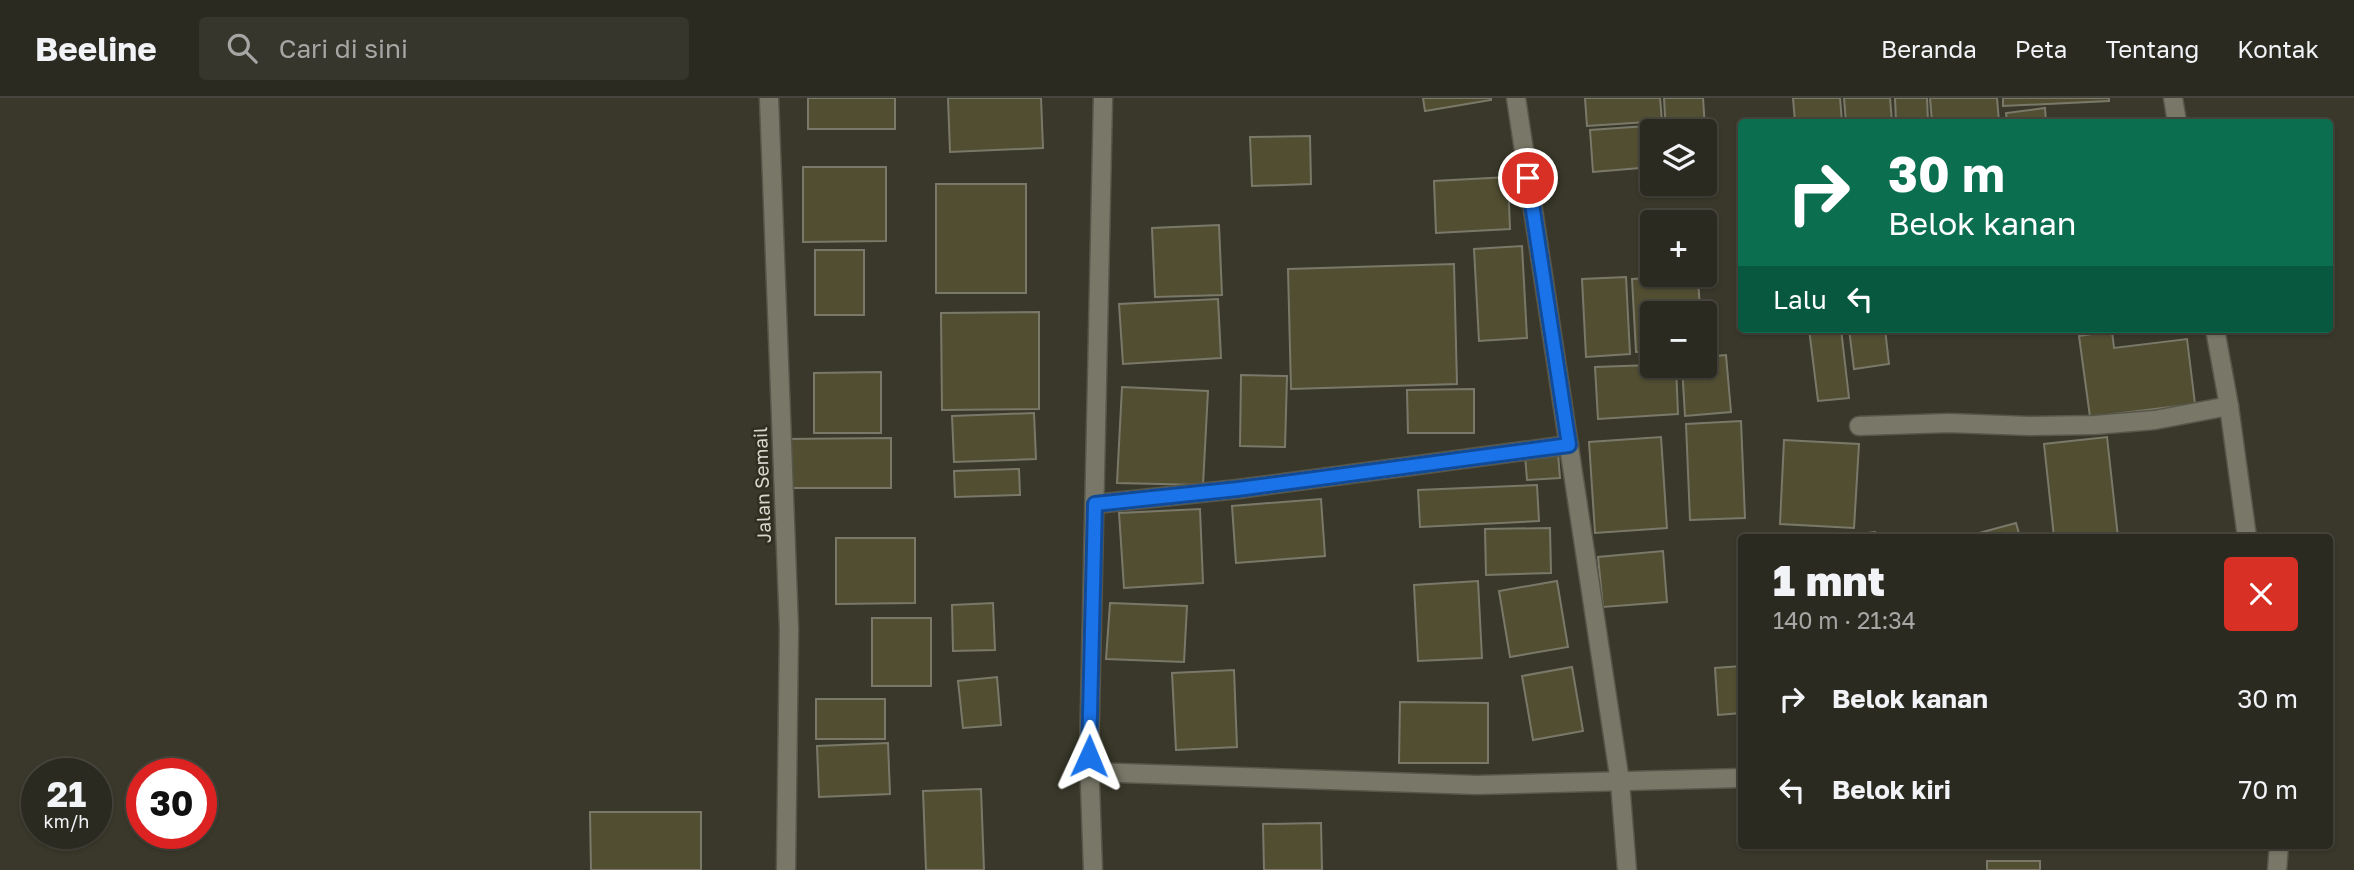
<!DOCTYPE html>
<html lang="id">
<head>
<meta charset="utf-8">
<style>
	:root { --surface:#2b2a20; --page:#37362d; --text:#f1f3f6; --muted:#a6a7a5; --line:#47463e }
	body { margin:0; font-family:"Golos Text",sans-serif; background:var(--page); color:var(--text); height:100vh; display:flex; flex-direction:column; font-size:26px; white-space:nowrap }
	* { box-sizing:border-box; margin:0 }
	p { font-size:23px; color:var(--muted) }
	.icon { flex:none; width:38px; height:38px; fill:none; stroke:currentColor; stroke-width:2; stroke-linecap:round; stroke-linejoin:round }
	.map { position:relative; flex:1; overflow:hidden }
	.panel { position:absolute; left:1738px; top:436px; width:595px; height:315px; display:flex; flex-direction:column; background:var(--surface); border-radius:7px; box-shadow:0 2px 5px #0004,0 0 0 2px var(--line) }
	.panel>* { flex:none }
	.banner { position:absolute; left:1738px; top:21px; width:595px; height:214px; border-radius:7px; box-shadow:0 2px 5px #0004,0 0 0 2px var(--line); background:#0b6e4f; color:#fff; overflow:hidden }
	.controls { position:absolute; left:1640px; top:21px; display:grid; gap:14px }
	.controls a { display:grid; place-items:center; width:77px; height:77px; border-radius:7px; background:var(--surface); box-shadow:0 2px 5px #0004,0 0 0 2px var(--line); font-size:35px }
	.speed { position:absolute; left:21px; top:660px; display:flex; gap:14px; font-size:35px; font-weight:700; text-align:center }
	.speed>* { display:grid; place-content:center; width:91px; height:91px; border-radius:50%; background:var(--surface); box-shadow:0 2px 5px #0004,0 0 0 2px var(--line); line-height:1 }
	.speed small { font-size:18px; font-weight:400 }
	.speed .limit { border:10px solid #d22; background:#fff; color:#111 }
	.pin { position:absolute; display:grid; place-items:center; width:60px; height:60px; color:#fff; margin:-30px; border:4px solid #fff; border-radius:50%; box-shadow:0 2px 7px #0007 }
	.me { position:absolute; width:77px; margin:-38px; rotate:1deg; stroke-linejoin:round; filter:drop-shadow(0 0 5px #0008) }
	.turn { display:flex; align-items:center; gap:24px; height:147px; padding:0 35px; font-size:32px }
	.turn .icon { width:91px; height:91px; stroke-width:2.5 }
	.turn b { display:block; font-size:49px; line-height:60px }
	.then { display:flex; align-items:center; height:66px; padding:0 35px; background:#0003; gap:14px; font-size:26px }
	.round { display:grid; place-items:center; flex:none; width:74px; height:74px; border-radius:7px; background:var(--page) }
	.headline { display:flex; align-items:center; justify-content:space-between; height:119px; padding:0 35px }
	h1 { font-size:42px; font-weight:800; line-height:52px }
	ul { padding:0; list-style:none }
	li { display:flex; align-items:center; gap:21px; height:91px; padding:0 35px }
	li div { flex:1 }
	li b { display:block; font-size:26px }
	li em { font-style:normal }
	header { display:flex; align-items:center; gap:42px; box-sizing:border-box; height:98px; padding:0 35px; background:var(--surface); border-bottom:2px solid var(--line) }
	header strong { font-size:33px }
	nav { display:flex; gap:38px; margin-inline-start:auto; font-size:24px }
	.search { width:490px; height:63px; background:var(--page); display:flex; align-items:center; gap:18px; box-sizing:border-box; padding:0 24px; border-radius:7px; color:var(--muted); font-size:26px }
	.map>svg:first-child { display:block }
	.building { fill:#514e32; stroke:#7a7969; stroke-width:2 }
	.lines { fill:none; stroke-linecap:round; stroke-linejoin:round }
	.minor-casing { stroke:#57564a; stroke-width:21 }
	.minor { stroke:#797868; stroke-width:18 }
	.route-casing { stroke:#114b97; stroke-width:18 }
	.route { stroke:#1a73e8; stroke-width:12 }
	.labels { text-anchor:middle; stroke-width:5; stroke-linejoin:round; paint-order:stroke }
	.street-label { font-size:19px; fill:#d6d6cd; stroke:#2f2e20 }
</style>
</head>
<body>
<header>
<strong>Beeline</strong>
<div class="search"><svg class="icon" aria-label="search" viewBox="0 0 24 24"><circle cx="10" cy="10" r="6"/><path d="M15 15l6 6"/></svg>Cari di sini</div>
<nav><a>Beranda</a><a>Peta</a><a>Tentang</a><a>Kontak</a></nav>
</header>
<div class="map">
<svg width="2354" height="772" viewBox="0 0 2354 772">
	<rect width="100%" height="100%" fill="#39382a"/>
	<g class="building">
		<rect x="808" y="0" width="87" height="31"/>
		<path d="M948,0H1041L1043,50L950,54Z"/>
		<path d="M1423,0H1491V2L1425,13Z"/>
		<path d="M1585,0H1660L1662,23L1587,28Z"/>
		<path d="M1664,0H1703L1707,61H1704V33H1666Z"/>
		<path d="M1793,0H1840L1842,24H1795Z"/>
		<path d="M1844,0H1890L1892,24H1846Z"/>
		<path d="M1895,0H1927L1928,24H1896Z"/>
		<path d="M1930,0H1997L1999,24H1932Z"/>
		<path d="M2003,0H2109V3L2003,8Z"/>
		<path d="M2045,10L2046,24H2007L2006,15Z"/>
		<path d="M1661,27V33H1652V69L1593,74L1590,32Z"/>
		<path d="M1310,38L1311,86L1252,88L1250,39Z"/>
		<path d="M803,69H886V143L803,144Z"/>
		<path d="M1508,79L1510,131L1436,135L1434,83Z"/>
		<rect x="936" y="86" width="90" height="109"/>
		<path d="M1219,127L1222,197L1155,199L1152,130Z"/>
		<path d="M1522,148L1527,240L1479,243L1474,151Z"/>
		<rect x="815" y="152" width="49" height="65"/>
		<path d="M1454,166L1457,286L1291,291L1288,171Z"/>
		<path d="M1698,177L1700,215H1652V253L1636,254L1632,181Z"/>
		<path d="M1626,179L1630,256L1586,259L1582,181Z"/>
		<path d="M1218,201L1221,260L1123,266L1119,206Z"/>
		<path d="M1039,214V311L942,312L941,215Z"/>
		<path d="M1809,231H1841L1849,300L1818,303Z"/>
		<path d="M1849,231H1885L1889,266L1854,271Z"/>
		<path d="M2112,233L2114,250L2187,241L2195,306L2090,319L2079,238Z"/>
		<path d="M1726,257L1731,314L1685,318L1682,268H1704V259Z"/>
		<path d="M1652,267L1676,268L1678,316L1598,321L1595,269Z"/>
		<path d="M881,274V335H814V275Z"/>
		<path d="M1241,277L1287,278L1285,349L1240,348Z"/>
		<path d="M1122,289L1208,293L1203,387L1117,385Z"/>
		<path d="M1474,291V335H1408L1407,292Z"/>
		<path d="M1034,315L1036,361L954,364L952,318Z"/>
		<path d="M1741,323L1745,420L1690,422L1686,326Z"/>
		<path d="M1661,339L1667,430L1595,435L1589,344Z"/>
		<path d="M2107,339L2118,439H2054L2044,346Z"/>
		<path d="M891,340V390H784V341Z"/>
		<path d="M1784,342L1859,346L1854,430L1780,426Z"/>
		<path d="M1558,355L1560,380L1527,382L1525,357Z"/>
		<path d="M1019,371L1020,397L955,399L954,373Z"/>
		<path d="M1537,387L1539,423L1420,429L1418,392Z"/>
		<path d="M1321,401L1325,458L1236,465L1232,408Z"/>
		<path d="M1200,411L1203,485L1124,490L1119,415Z"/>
		<path d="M2016,425L2020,439H1968V438Z"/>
		<path d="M1550,430L1551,475L1486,477L1485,431Z"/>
		<path d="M1875,434V439L1841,438Z"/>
		<path d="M836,440H915V505L836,506Z"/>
		<path d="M1663,453L1667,504L1603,509L1598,459Z"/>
		<path d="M1478,483L1482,560L1418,563L1414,487Z"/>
		<path d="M1557,483L1568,549L1510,559L1499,493Z"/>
		<path d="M993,505L995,552L953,553L952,507Z"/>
		<path d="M1110,505L1187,508L1184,564L1106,561Z"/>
		<rect x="872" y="520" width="59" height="68"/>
		<path d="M1741,568V615L1718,617L1715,570Z"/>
		<path d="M1572,569L1583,633L1533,642L1522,578Z"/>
		<path d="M1234,572L1237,649L1176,652L1172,575Z"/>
		<path d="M997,579L1001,627L963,630L958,583Z"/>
		<rect x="816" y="601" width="69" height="40"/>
		<path d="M1400,604L1488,605V665H1399Z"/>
		<path d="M888,645L890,696L819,699L817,648Z"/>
		<path d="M981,691L984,772H926L923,693Z"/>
		<path d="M590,714H701V772H591Z"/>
		<path d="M1321,725L1322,772H1264L1263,726Z"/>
		<rect x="1987" y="763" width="53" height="9"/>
	</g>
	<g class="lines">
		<defs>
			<g id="minor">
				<path d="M769,0L789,531L786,772"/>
				<path d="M1516,0L1620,684L1627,772"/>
				<path d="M2173,0L2177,24"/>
				<path d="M2215,231L2229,308L2247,439"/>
				<path d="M1859,328L1949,325L2029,328L2095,327L2155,322L2229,308"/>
				<path d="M1095,406L1238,391L1569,347"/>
				<path d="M1090,674L1477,687L1741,680"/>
				<path d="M1093,772L1089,658L1103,0"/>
				<path d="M2277,772L2279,747"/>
			</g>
		</defs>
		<use href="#minor" class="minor-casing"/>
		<use href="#minor" class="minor"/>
	</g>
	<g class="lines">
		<defs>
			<path id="route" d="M1089,658L1095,406L1238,391L1569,347L1528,80"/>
		</defs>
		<use href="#route" class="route-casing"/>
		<use href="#route" class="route"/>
	</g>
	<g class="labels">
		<g class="street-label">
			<text transform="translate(762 387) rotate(-92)" y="7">Jalan Semail</text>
		</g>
	</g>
</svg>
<div class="controls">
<a><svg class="icon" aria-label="layers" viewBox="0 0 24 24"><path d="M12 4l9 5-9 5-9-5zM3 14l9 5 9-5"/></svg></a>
<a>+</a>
<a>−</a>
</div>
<div class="speed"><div>21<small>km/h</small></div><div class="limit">30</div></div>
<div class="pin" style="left:1528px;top:80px;background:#d93025"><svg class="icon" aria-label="arrive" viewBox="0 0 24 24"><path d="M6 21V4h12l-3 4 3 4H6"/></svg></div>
<svg class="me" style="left:1089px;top:658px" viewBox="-20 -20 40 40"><path d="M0-17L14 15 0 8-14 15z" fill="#1a73e8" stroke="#fff" stroke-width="4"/></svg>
<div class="banner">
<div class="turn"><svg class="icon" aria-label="right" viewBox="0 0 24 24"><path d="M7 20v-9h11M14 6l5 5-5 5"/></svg><div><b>30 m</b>Belok kanan</div></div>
<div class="then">Lalu<svg class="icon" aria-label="left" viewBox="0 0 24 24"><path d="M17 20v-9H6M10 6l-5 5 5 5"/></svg></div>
</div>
<section class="panel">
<div class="headline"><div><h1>1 mnt</h1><p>140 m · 21:34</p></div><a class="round" style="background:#d93025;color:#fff"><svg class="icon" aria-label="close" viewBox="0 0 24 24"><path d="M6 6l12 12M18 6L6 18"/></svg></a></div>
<ul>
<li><svg class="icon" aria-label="right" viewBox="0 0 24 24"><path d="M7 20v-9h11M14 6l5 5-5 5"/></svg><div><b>Belok kanan</b></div><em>30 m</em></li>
<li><svg class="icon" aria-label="left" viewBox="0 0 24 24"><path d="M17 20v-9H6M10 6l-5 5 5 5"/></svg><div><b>Belok kiri</b></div><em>70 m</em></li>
</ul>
</section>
</div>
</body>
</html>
